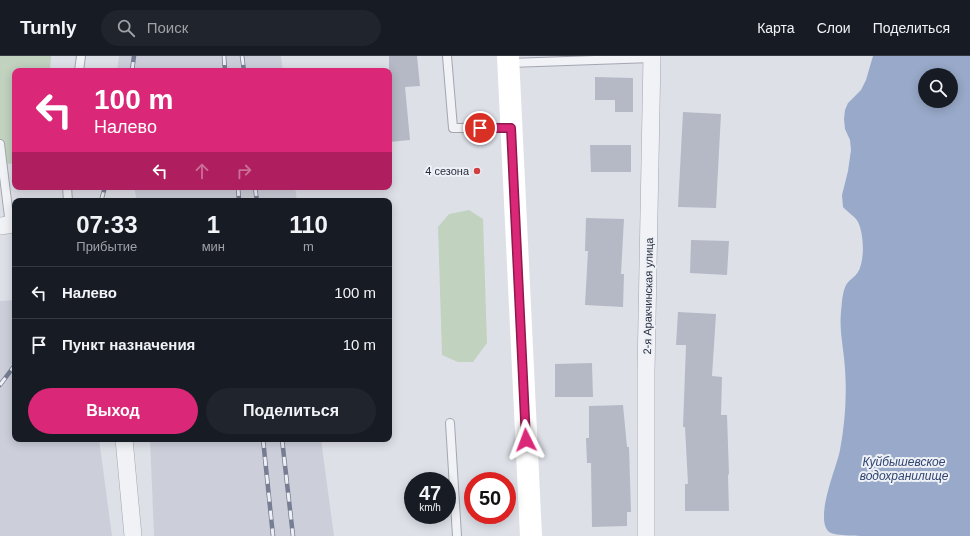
<!DOCTYPE html>
<html lang="ru">
<head>
<meta charset="utf-8">
<style>
	:root { --surface:#171b24; --page:#20242c; --text:#f1f3f6; --muted:#9ea1a6; --line:#363941; --accent:#db2777 }
	body { margin:0; font-family:Helvetica,sans-serif; background:var(--page); color:var(--text); height:100vh; display:flex; flex-direction:column; font-size:15px; white-space:nowrap }
	* { box-sizing:border-box; margin:0 }
	p { font-size:13px; color:var(--muted) }
	.icon { flex:none; width:22px; height:22px; fill:none; stroke:currentColor; stroke-width:2; stroke-linecap:round; stroke-linejoin:round }
	.map { position:relative; flex:1; overflow:hidden }
	.sheet { position:absolute; left:12px; top:142px; width:380px; height:244px; display:flex; flex-direction:column; background:var(--surface); border-radius:8px; box-shadow:0 2px 10px #0003 }
	.sheet>* { flex:none }
	.hud { position:absolute; left:12px; top:12px; width:380px; height:122px; border-radius:8px; box-shadow:0 2px 10px #0003; background:#db2777; color:#fff; overflow:hidden }
	.fabs { position:absolute; left:918px; top:12px; display:grid; gap:8px }
	.fabs a { display:grid; place-items:center; width:40px; height:40px; border-radius:50%; background:var(--surface); box-shadow:0 2px 10px #0003; font-size:20px }
	.speed { position:absolute; left:404px; top:416px; display:flex; gap:8px; font-size:20px; font-weight:700; text-align:center }
	.speed>* { display:grid; place-content:center; width:52px; height:52px; border-radius:50%; background:var(--surface); box-shadow:0 2px 10px #0003; line-height:1 }
	.speed small { font-size:10px; font-weight:400 }
	.speed .limit { border:6px solid #d22; background:#fff; color:#111 }
	.pin { position:absolute; display:grid; place-items:center; width:34px; height:34px; color:#fff; margin:-17px; border:2px solid #fff; border-radius:50%; box-shadow:0 1px 4px #0007 }
	.me { position:absolute; width:44px; margin:-22px; rotate:357deg; stroke-linejoin:round; filter:drop-shadow(0 0 3px #0008) }
	.turn { display:flex; align-items:center; gap:14px; height:84px; padding:0 16px; font-size:18px }
	.turn .icon { width:52px; height:52px; stroke-width:2.5 }
	.turn b { display:block; font-size:28px; line-height:34px }
	.lanes { display:flex; align-items:center; height:38px; padding:0 16px; background:#0003; justify-content:center; gap:20px; direction:ltr }
	.lanes .off { opacity:.35 }
	.eta { display:flex; justify-content:space-evenly; align-items:center; height:68px; text-align:center }
	.eta b { font-size:24px; font-weight:600; line-height:28px }
	.cta { display:flex; gap:8px; margin-top:auto; padding:8px 16px }
	.cta a { flex:1; height:46px; border-radius:24px; background:var(--accent); color:#fff; font-size:16px; font-weight:600; line-height:46px; text-align:center }
	.cta a+a { background:var(--page); color:var(--text) }
	ul { padding:0; list-style:none }
	li { display:flex; align-items:center; gap:12px; height:52px; padding:0 16px; border-top:1px solid var(--line) }
	li div { flex:1 }
	li b { display:block; font-size:15px }
	li em { font-style:normal }
	header { display:flex; align-items:center; gap:24px; box-sizing:border-box; height:56px; padding:0 20px; background:var(--surface); border-bottom:1px solid var(--line) }
	header strong { font-size:19px }
	nav { display:flex; gap:22px; margin-inline-start:auto; font-size:14px }
	.search { width:280px; height:36px; background:var(--page); display:flex; align-items:center; gap:10px; box-sizing:border-box; padding:0 14px; border-radius:22px; color:var(--muted); font-size:15px }
	.map>svg:first-child { display:block }
	.built { fill:#cccfda }
	.green { fill:#c1d2bf }
	.water { fill:#98a9c9; fill-rule:evenodd }
	.building { fill:#b5b9c5 }
	.lines { fill:none; stroke-linecap:round; stroke-linejoin:round }
	.lane-casing { stroke:#a3a6b2; stroke-width:10 }
	.street-casing { stroke:#a3a6b2; stroke-width:18 }
	.lane { stroke:#f1f2f6; stroke-width:8 }
	.street { stroke:#f1f2f6; stroke-width:17 }
	.secondary { stroke:#fff; stroke-width:22 }
	.rail-casing { stroke:#777d92; stroke-width:4.5 }
	.rail { stroke:#edf0f5; stroke-width:3; stroke-dasharray:9; stroke-linecap:butt }
	.route-casing { stroke:#8e194d; stroke-width:10 }
	.route { stroke:#db2777; stroke-width:7 }
	.poi-dot { fill:#cf4141; stroke:#edf0f5; stroke-width:1.5 }
	.labels { text-anchor:middle; stroke-width:4; stroke-linejoin:round; paint-order:stroke }
	.poi-label { font-size:11px; fill:#272c3f; stroke:#edf0f5; text-anchor:end }
	.street-label { font-size:11px; fill:#272c3f; stroke:#edf0f5 }
	.water-label { font-size:12px; font-style:italic; fill:#314573; stroke:#edf0f5 }
</style>
</head>
<body>
<header>
<strong>Turnly</strong>
<div class="search"><svg class="icon" aria-label="search" viewBox="0 0 24 24"><circle cx="10" cy="10" r="6"/><path d="M15 15l6 6"/></svg>Поиск</div>
<nav><a>Карта</a><a>Слои</a><a>Поделиться</a></nav>
</header>
<div class="map">
<svg width="970" height="480" viewBox="0 0 970 480">
	<rect width="100%" height="100%" fill="#dee0e8"/>
	<g class="built">
		<path d="M119,0H281L283,15H117Z"/>
		<path d="M134,131H295L297,145H137Z"/>
		<path d="M15,244V383H99L112,480H0V245Z"/>
		<path d="M150,383H321L334,480H154Z"/>
	</g>
	<g class="green">
		<path d="M0,0H51L50,15H15V107L0,109Z"/>
		<path d="M469,154L483,163L487,287L473,306H458L442,299L438,171L449,158Z"/>
	</g>
	<path class="water" d="M873,0H970V480C938,480 905,480 873,480C864,480 839,480 831,477C812,467 837,411 840,394C845,368 847,340 845,313C844,294 839,275 841,256C842,248 842,237 846,229C849,224 855,221 858,216C865,205 864,178 858,166C855,160 847,156 843,151L842,139L848,115L851,94L850,84L845,73L844,63L845,54L848,47L861,34L866,24ZM925,19H951V45H925Z"/>
	<g class="building">
		<path d="M389,0H417L420,30L405,31L410,84L389,86Z"/>
		<path d="M595,21L633,22V56H615V44H595Z"/>
		<path d="M683,56L721,58L716,152L678,151Z"/>
		<path d="M590,89H631V116H591Z"/>
		<path d="M586,162L624,163L621,218H624L623,251L585,249L588,195H585Z"/>
		<path d="M691,184L729,185L727,219L690,217Z"/>
		<path d="M678,256L716,258L712,320L722,321L721,359H727L729,418L728,419L729,455H685V428H688L685,371H683L686,289H676Z"/>
		<path d="M592,307L593,341H555V308Z"/>
		<path d="M623,349L627,391H629L631,456H627V470L592,471L591,407H587L586,382H589V350Z"/>
	</g>
	<g class="lines">
		<defs>
			<g id="lane">
				<path d="M447,0L453,72H511"/>
				<path d="M510,7L652,2"/>
				<path d="M79,15L81,0"/>
				<path d="M0,88L10,169"/>
				<path d="M67,131L68,145"/>
				<path d="M450,367L457,480"/>
			</g>
			<g id="street">
				<path d="M0,170L15,168"/>
				<path d="M124,383L133,480"/>
				<path d="M646,480V316L652,0"/>
			</g>
		</defs>
		<use href="#lane" class="lane-casing"/>
		<use href="#street" class="street-casing"/>
		<use href="#lane" class="lane"/>
		<use href="#street" class="street"/>
		<path class="secondary" d="M508,0L531,480"/>
		<defs>
			<g id="rail">
				<path d="M224,0L225,15"/>
				<path d="M242,0L244,15"/>
				<path d="M132,15L134,0"/>
				<path d="M238,131L239,145"/>
				<path d="M255,131L257,145"/>
				<path d="M101,145L105,131"/>
				<path d="M0,329L15,309"/>
				<path d="M263,383L273,480"/>
				<path d="M282,383L293,480"/>
			</g>
		</defs>
		<use href="#rail" class="rail-casing"/>
		<use href="#rail" class="rail"/>
	</g>
	<g class="lines">
		<defs>
			<path id="route" d="M480,72H511L526,384"/>
		</defs>
		<use href="#route" class="route-casing"/>
		<use href="#route" class="route"/>
	</g>
	<circle class="poi-dot" cx="477" cy="115" r="4"/>
	<g class="labels">
		<g class="poi-label">
			<text x="469" y="119">4 сезона</text>
		</g>
		<g class="street-label">
			<text transform="translate(648 240) rotate(-89)" y="4">2-я Аракчинская улица</text>
		</g>
		<g class="water-label">
			<text x="904" y="410">Куйбышевское<tspan x="904" dy="14">водохранилище</tspan></text>
		</g>
	</g>
</svg>
<div class="fabs">
<a><svg class="icon" aria-label="search" viewBox="0 0 24 24"><circle cx="10" cy="10" r="6"/><path d="M15 15l6 6"/></svg></a>
</div>
<div class="speed"><div>47<small>km/h</small></div><div class="limit">50</div></div>
<div class="pin" style="left:480px;top:72px;background:#d93025"><svg class="icon" aria-label="arrive" viewBox="0 0 24 24"><path d="M6 21V4h12l-3 4 3 4H6"/></svg></div>
<svg class="me" style="left:526px;top:384px" viewBox="-20 -20 40 40"><path d="M0-17L14 15 0 8-14 15z" fill="#db2777" stroke="#fff" stroke-width="4"/></svg>
<div class="hud">
<div class="turn"><svg class="icon" aria-label="left" viewBox="0 0 24 24"><path d="M17 20v-9H6M10 6l-5 5 5 5"/></svg><div><b>100 m</b>Налево</div></div>
<div class="lanes"><svg class="icon" aria-label="left" viewBox="0 0 24 24"><path d="M17 20v-9H6M10 6l-5 5 5 5"/></svg><svg class="icon off" aria-label="ahead" viewBox="0 0 24 24"><path d="M12 20V5M6 11l6-6 6 6"/></svg><svg class="icon off" aria-label="right" viewBox="0 0 24 24"><path d="M7 20v-9h11M14 6l5 5-5 5"/></svg></div>
</div>
<section class="sheet">
<div class="eta">
<div><b>07:33</b><p>Прибытие</p></div>
<div><b>1</b><p>мин</p></div>
<div><b>110</b><p>m</p></div>
</div>
<ul>
<li><svg class="icon" aria-label="left" viewBox="0 0 24 24"><path d="M17 20v-9H6M10 6l-5 5 5 5"/></svg><div><b>Налево</b></div><em>100 m</em></li>
<li><svg class="icon" aria-label="arrive" viewBox="0 0 24 24"><path d="M6 21V4h12l-3 4 3 4H6"/></svg><div><b>Пункт назначения</b></div><em>10 m</em></li>
</ul>
<div class="cta"><a>Выход</a><a>Поделиться</a></div>
</section>
</div>
</body>
</html>
